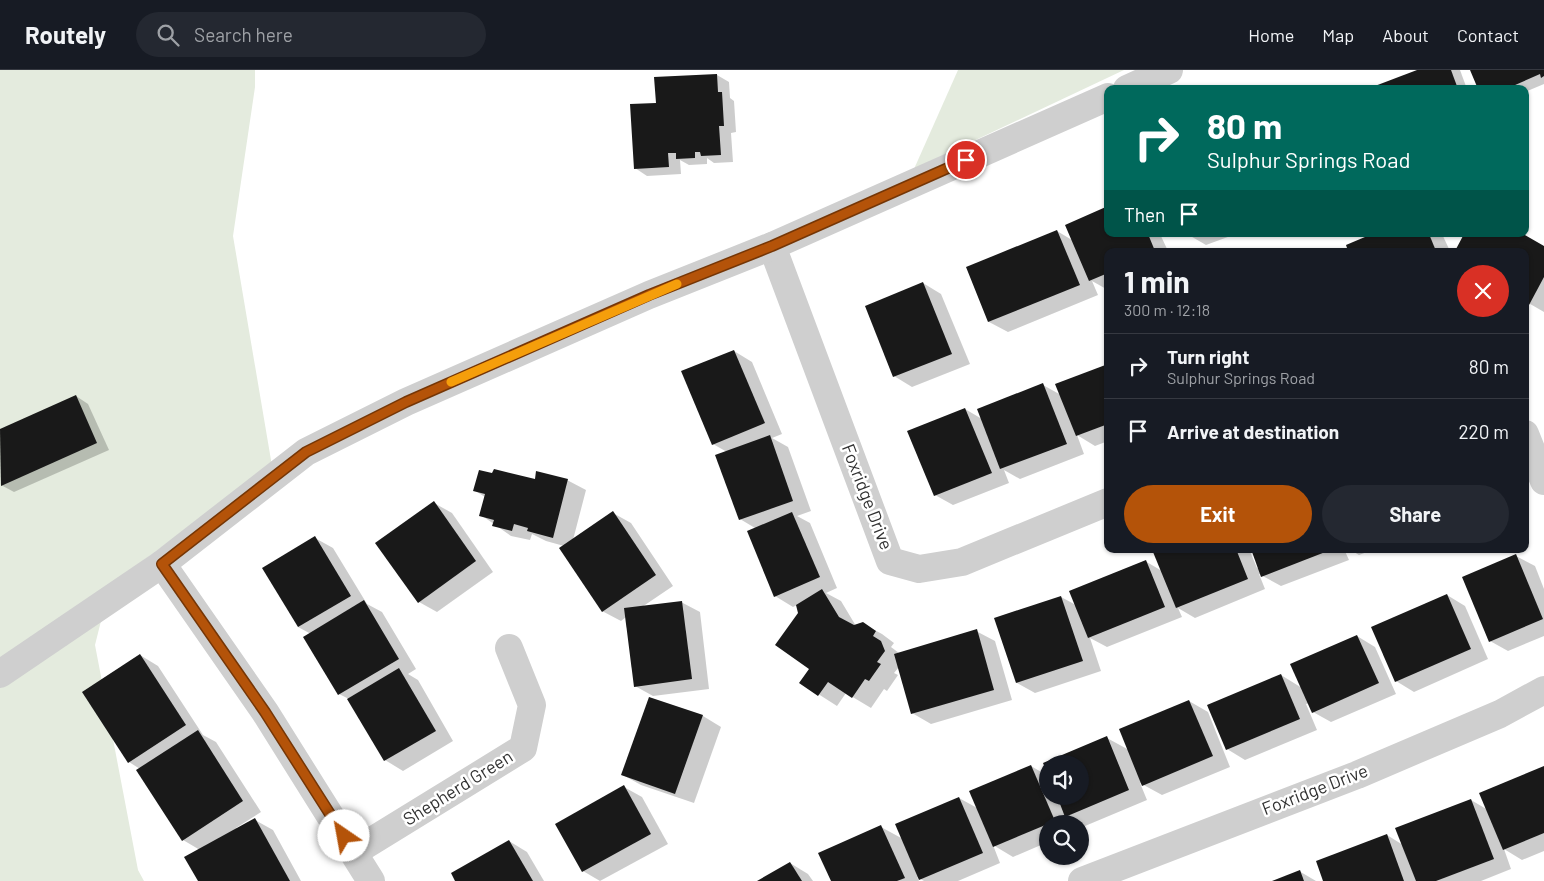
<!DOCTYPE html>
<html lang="en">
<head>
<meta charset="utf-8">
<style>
	:root { --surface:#171b24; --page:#242831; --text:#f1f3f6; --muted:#9ea1a6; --line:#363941; --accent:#b45309 }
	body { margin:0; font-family:Barlow,sans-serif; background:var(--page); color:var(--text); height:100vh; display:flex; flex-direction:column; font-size:19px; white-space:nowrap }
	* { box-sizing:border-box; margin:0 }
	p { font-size:16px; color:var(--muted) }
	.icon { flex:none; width:28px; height:28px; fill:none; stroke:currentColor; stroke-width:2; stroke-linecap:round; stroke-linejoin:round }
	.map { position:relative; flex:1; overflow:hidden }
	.panel { position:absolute; left:1104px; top:178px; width:425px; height:305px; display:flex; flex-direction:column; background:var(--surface); border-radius:10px; box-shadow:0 1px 4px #0004 }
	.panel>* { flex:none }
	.hud { position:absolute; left:1104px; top:15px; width:425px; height:152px; border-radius:10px; box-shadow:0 1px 4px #0004; background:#00695c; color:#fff; overflow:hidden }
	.buttons { position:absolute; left:1039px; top:685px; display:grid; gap:10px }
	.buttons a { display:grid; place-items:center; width:50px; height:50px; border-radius:50%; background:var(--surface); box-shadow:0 1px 4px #0004; font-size:25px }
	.pin { position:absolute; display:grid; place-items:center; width:42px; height:42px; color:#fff; margin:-21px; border:2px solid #fff; border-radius:50%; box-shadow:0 1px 5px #0007 }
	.me { position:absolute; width:55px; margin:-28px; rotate:327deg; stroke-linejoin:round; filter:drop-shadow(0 0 4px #0008) }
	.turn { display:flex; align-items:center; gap:18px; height:105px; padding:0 20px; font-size:22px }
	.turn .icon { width:65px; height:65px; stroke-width:2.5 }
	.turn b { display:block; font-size:35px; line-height:42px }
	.then { display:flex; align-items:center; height:48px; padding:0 20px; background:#0003; gap:10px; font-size:19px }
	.round { display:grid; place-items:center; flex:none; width:52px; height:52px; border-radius:26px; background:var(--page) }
	.head { display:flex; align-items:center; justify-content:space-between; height:85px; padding:0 20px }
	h1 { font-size:30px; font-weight:700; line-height:38px }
	.cta { display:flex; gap:10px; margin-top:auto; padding:10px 20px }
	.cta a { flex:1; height:58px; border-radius:30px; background:var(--accent); color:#fff; font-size:20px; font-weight:700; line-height:58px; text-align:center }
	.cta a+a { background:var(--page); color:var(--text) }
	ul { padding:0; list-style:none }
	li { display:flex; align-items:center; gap:15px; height:65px; padding:0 20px; border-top:1px solid var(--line) }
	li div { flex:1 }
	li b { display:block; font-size:19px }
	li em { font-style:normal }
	header { display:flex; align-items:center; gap:30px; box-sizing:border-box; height:70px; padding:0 25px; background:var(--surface); border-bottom:1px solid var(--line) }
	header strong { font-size:24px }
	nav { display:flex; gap:28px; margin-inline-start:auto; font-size:18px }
	.search { width:350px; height:45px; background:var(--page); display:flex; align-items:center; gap:12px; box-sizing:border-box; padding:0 18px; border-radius:28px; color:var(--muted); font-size:19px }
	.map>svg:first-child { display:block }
	.green { fill:#e4ebde }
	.shadow { fill:#0003 }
	.building { fill:#191919 }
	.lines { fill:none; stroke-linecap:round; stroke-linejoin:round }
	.street { stroke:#cfcfcf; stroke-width:28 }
	.route-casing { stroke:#753606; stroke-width:12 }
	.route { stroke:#b45309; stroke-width:9 }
	.slow { stroke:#f59e0b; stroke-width:9 }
	.labels { text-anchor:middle; stroke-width:5; stroke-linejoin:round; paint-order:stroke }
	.street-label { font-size:18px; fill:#323232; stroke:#fff }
</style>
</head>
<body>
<header>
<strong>Routely</strong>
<div class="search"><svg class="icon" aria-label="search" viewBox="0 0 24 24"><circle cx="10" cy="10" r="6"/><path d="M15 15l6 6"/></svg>Search here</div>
<nav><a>Home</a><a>Map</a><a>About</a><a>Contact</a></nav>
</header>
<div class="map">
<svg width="1544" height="811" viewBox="0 0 1544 811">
	<rect width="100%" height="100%" fill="#fff"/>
	<g class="green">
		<path d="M0,0H255V17L233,166L272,396L110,515L95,575L138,800L144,811H0Z"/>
		<path d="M958,0H1124L914,99Z"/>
	</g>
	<g class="shadow">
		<path d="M1421,0H1460L1467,19H1370Z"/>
		<path d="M1471,0H1544V14L1525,22V19H1481Z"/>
		<path d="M717,5L729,12L730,28L734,31L736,62L731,63L733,92L714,93L707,88V94L689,95L680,90L681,104L647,106L635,98L657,34Z"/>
		<path d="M1057,161L1072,170L1108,164H1160L1168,181H1108V220L1092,211L1098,225L1008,262L989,252L968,197Z"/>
		<path d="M1187,164H1236L1206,175Z"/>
		<path d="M1375,164H1442L1450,181H1350L1347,175Z"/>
		<path d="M1466,164H1520L1544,177V242L1525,231V181H1456Z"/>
		<path d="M923,213L941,224L970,294L912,317L894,306Z"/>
		<path d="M734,281L752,292L782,364L772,368L788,377L811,441L797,446L810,453L837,518L826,523L841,531L856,556L863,554L882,564L894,573L891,577L899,583L976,561L995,571L1012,630L931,654L912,643L899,597L894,603L898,605L887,621L884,619L871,638L846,623L837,636L801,613L811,599L797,535L793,537L775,526L755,458L740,449L727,382L713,374Z"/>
		<path d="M1108,295V371L1095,376L1077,365L1084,384L1020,409L1004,400L1009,413L953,435L935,425L965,339L982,349L1043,315L1061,325Z"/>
		<path d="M76,326L88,334L109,380L14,422L1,415L0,360Z"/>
		<path d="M536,410H567L586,420L573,470L613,443L631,453L673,516L642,537L681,532L700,542L709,619L653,626L635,616L626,547L621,551L602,541L564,476L546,471L532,464L530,470L511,466L481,445L485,427L474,420Z"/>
		<path d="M434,433L452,443L493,502L437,542L419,532Z"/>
		<path d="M315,468L333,478L367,534L382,542L416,599L408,604L418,610L453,671L403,701L385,690L349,629L339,624L311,564L298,557Z"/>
		<path d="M1164,479H1249L1257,498L1259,497L1252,479H1344L1349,490L1281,516L1259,504L1265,519L1195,548L1178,538L1182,547L1107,577L1090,568L1101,601L1035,623L1017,613L995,549L1061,527L1076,535L1145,491L1162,501L1155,483Z"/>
		<path d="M1349,479H1375L1359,485Z"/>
		<path d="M1516,486L1535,496L1544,519V566L1508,581L1490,571Z"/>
		<path d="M1447,525L1465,536L1488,589L1414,622L1396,611Z"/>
		<path d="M1357,566L1375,577L1396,624L1331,652L1313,642L1309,633L1306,634L1317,660L1245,690L1227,679L1281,605L1302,618Z"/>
		<path d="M140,585L158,596L203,665L216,672L261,742L236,758L237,759L255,750L273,760L301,811H199L200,780L183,770L140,699L129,692Z"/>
		<path d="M650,628L703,646L721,657L694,733L641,715L623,705Z"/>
		<path d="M1189,631L1208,642L1230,697L1162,725L1140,713L1147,730L1085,756L1066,746L1070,754H1048V772L1013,787L993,775L1000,793L958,811H924L917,807L919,811H832L881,757L903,769L959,728L979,739L1031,696L1048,706V726H1080V694H1048V700L1045,693L1107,668L1129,680Z"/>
		<path d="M1544,697V781L1522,790L1504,779L1511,799L1481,811H1325L1387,765L1403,775L1471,730L1488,740Z"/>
		<path d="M624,717L642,727L668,774L600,811L583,801Z"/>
		<path d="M509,771L527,782L544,811H457Z"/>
		<path d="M790,793L808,804L813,811H760Z"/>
		<path d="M1299,801L1316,811H1275Z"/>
	</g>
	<g class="building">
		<path d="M1417,0H1451L1458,19H1367Z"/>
		<path d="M1470,0H1544V6L1541,8L1540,4L1506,19H1478Z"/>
		<path d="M717,4L718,22H722L724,56H719L721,85L701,86L700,82H695V88L676,89V83H668L669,97L634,99L630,34L656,33L654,7Z"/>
		<path d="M1108,136V164H1148L1155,181H1108V203L1089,211L1065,155Z"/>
		<path d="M1057,160L1080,215L988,252L966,197Z"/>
		<path d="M1372,164H1429L1436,181H1348L1346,175Z"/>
		<path d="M1464,164H1523L1544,176V207L1529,235L1525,233V181H1455Z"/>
		<path d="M923,212L952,284L893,307L865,236Z"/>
		<path d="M734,280L765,353L712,375L681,301Z"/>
		<path d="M1108,294V354L1076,366L1055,314Z"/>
		<path d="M1043,313L1067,374L1000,399L977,339Z"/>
		<path d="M76,325L97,373L1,416L0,359Z"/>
		<path d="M965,338L992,403L934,426L907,361Z"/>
		<path d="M770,365L793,431L739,450L715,385Z"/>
		<path d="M494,399L535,409L536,401L568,409L553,468L527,461L528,458L514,454L512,461L492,456L494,450L479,446L485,424L473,421L479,400L492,403Z"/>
		<path d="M434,431L476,491L418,533L375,473Z"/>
		<path d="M613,441L656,505L602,542L559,478Z"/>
		<path d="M792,442L820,507L774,527L747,461Z"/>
		<path d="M315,466L351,526L298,557L262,498Z"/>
		<path d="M1161,479H1236L1248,509L1176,538L1153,482Z"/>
		<path d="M1251,479H1333L1261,507Z"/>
		<path d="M1516,484L1543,549L1489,572L1462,507Z"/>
		<path d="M1146,490L1165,537L1088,568L1069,521Z"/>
		<path d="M822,519L839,547L854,555L863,552L876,561L873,566L881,571L885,581L877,592L881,594L869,611L865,609L852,628L828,612L818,626L799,613L809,599L775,575L798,543L796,535Z"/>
		<path d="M1447,524L1471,579L1395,612L1371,557Z"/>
		<path d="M1061,526L1083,591L1016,613L994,548Z"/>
		<path d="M364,530L399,589L338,625L303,567Z"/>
		<path d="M682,531L692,609L634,617L624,538Z"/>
		<path d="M977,559L994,620L911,644L894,584Z"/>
		<path d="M1357,565L1379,613L1312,643L1290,594Z"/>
		<path d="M140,584L186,655L128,693L82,622Z"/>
		<path d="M399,598L436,661L384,691L347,629Z"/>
		<path d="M1281,604L1300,649L1226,680L1207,635Z"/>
		<path d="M649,627L703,645L675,724L621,705Z"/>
		<path d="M1189,630L1213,686L1142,716L1119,659Z"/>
		<path d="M198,660L243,731L182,771L136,700Z"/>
		<path d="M1107,666L1129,720L1065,747L1057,726H1080V694H1048L1047,703L1043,693Z"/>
		<path d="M1031,695L1055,751L993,777L969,721Z"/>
		<path d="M1544,696V763L1503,780L1479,723Z"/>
		<path d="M624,715L651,764L582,802L555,754Z"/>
		<path d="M959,727L983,783L919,810L895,754Z"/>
		<path d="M1471,729L1494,789L1436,811H1416L1395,758Z"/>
		<path d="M255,748L290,811H198L184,787Z"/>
		<path d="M881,755L905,808L897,811H831L818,783Z"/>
		<path d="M1387,764L1404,811H1323L1316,791Z"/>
		<path d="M509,770L533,811H455L451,803Z"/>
		<path d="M790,792L802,811H757Z"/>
		<path d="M1300,800L1304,811H1272Z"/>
	</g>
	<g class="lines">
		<g class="street">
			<path d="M1127,19L1169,0"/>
			<path d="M772,176L890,491L919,499L962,492L1108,432"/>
			<path d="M1525,364L1544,411"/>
			<path d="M162,494L265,642L371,811"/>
			<path d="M0,604L162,494L306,382L406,332L649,225L772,176L1108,27"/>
			<path d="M354,782L523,678L532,635L509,578"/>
			<path d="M1082,811L1357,705L1500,644L1544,620"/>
		</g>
	</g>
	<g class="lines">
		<defs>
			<path id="route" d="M344,766L265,642L162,494L306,382L406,332L649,225L772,176L966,90"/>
		</defs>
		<use href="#route" class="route-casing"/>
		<use href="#route" class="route"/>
		<path class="slow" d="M451,312L677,214"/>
	</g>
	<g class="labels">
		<g class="street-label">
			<text transform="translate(867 427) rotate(69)" y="6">Foxridge Drive</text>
			<text transform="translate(458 718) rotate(-32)" y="6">Shepherd Green</text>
			<text transform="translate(1315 720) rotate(-21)" y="6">Foxridge Drive</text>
		</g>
	</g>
</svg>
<div class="buttons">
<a><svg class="icon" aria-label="sound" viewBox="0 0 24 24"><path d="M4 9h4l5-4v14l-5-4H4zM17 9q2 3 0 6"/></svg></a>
<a><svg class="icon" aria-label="search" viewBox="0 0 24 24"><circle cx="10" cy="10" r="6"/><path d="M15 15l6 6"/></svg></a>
</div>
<div class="pin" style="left:966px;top:90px;background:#d93025"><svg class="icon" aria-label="arrive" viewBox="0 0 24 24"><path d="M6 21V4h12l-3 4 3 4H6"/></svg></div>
<svg class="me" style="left:344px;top:766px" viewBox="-20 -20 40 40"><circle r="19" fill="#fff"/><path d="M0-13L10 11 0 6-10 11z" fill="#b45309"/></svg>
<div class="hud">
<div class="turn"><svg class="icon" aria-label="right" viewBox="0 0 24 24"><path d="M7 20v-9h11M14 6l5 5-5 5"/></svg><div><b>80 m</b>Sulphur Springs Road</div></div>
<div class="then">Then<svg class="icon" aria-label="arrive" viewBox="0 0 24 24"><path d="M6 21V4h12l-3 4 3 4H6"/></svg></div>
</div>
<section class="panel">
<div class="head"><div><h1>1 min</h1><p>300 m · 12:18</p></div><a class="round" style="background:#d93025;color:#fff"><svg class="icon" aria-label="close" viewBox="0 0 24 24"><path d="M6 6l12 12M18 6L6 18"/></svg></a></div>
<ul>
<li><svg class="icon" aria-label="right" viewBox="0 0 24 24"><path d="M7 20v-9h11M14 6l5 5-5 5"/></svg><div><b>Turn right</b><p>Sulphur Springs Road</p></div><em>80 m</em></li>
<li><svg class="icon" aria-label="arrive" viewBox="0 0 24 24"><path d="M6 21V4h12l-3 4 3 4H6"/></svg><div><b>Arrive at destination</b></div><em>220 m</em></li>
</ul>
<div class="cta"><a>Exit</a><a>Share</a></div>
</section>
</div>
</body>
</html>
